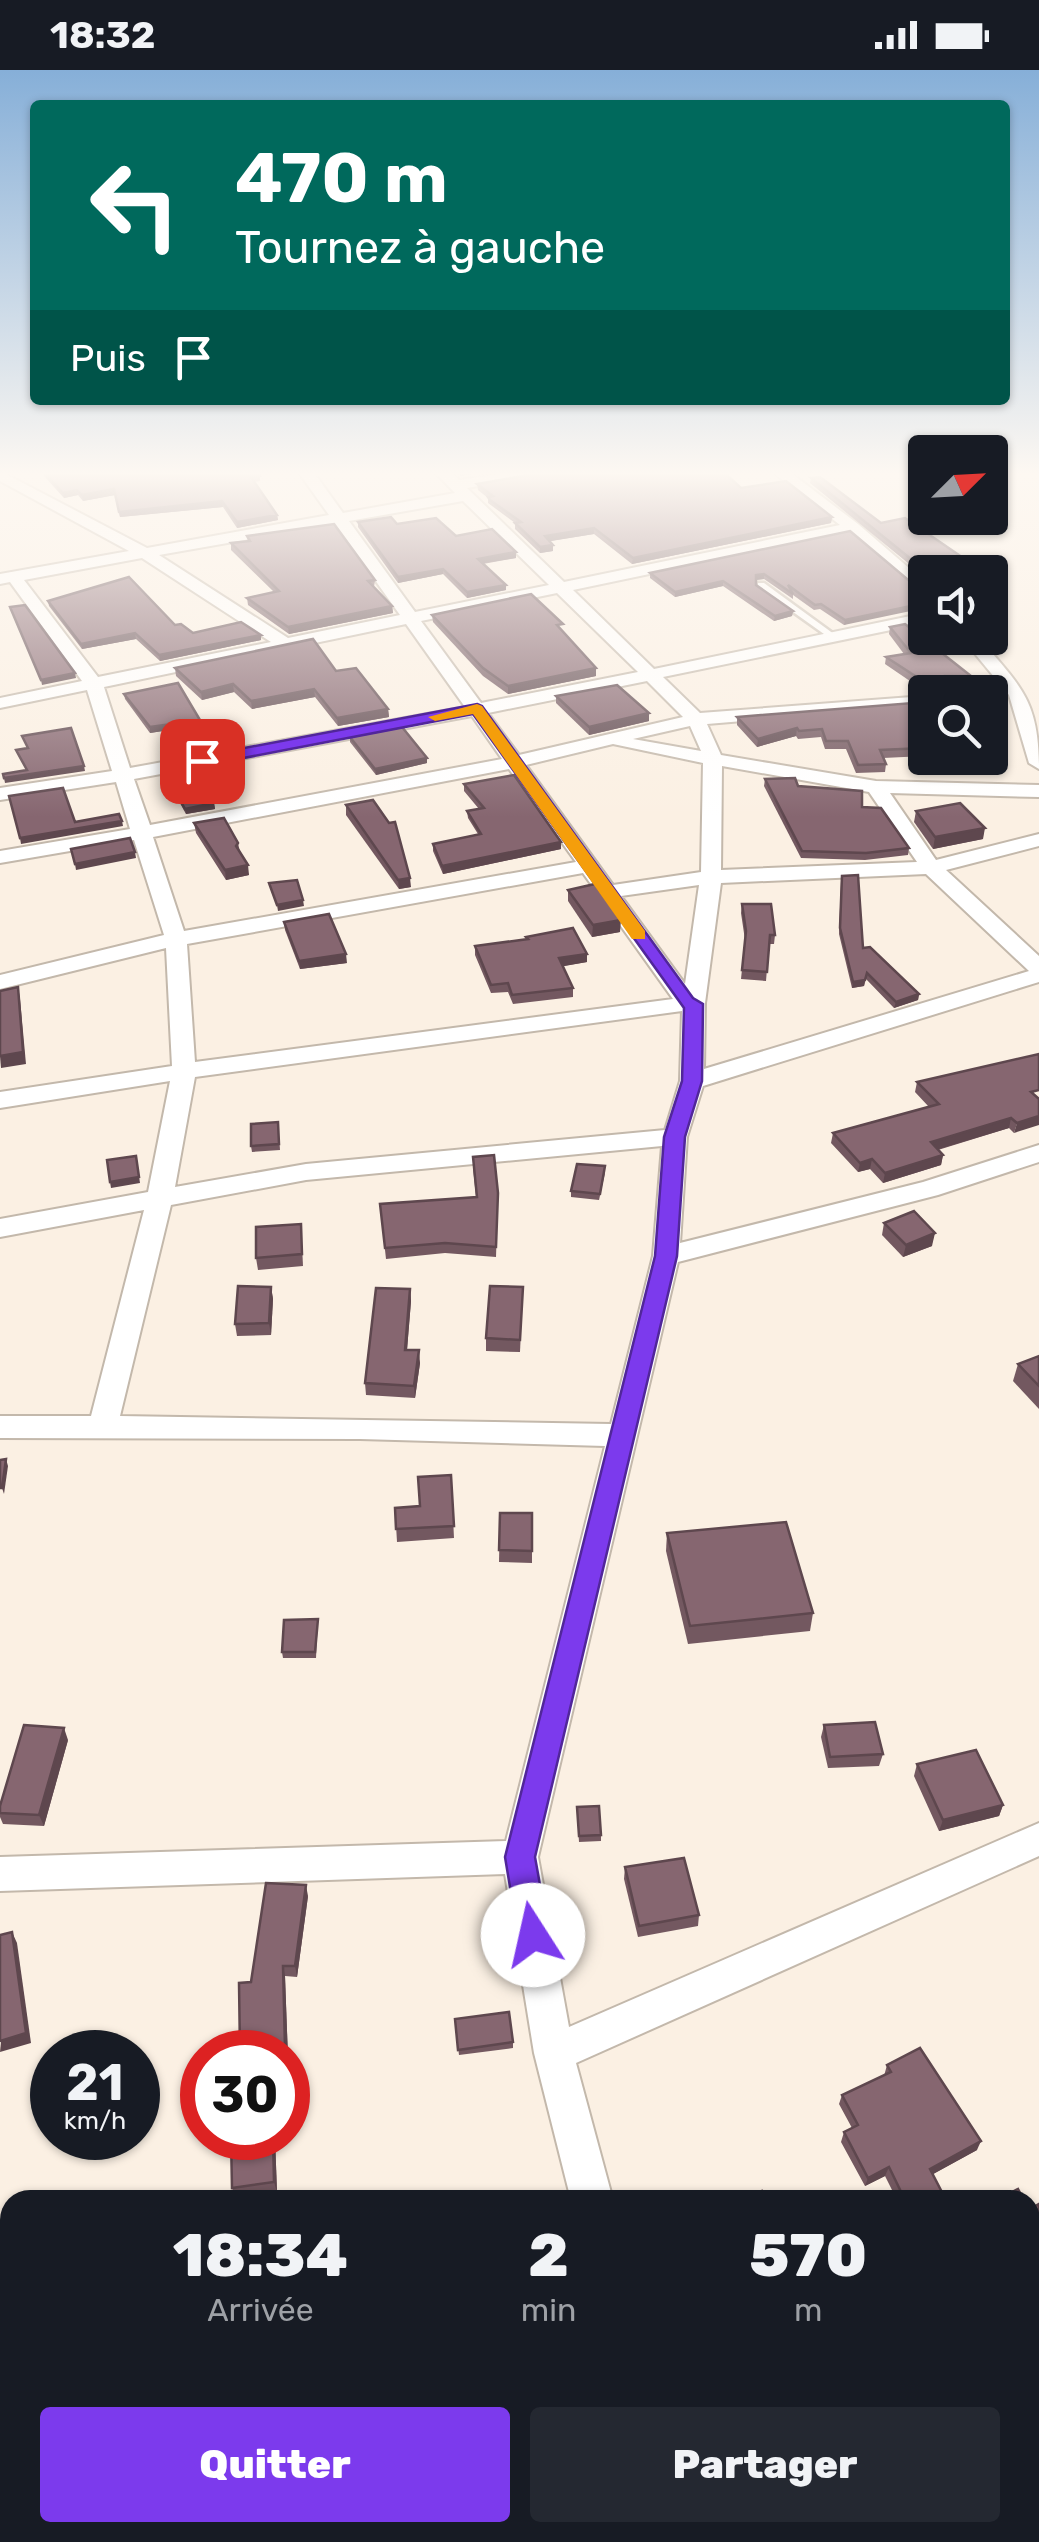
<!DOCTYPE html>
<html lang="fr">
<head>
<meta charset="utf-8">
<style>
	:root { --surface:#171b24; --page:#242831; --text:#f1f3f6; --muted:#9ea1a6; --accent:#7c3aed }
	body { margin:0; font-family:Rubik,sans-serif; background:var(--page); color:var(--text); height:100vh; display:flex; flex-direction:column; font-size:38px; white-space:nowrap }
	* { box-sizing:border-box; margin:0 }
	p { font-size:32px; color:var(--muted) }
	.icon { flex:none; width:55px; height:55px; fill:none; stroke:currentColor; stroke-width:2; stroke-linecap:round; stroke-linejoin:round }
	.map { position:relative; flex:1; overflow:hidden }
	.side { position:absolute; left:0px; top:2120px; width:1040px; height:352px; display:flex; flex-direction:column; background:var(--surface); border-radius:30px 30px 0 0; box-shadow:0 2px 8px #0004 }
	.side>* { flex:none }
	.hud { position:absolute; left:30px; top:30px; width:980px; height:305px; border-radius:10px; box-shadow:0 2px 8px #0004; background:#00695c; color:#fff; overflow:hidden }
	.needle { width:65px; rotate:66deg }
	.fabs { position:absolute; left:908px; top:365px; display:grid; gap:20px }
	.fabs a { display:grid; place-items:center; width:100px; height:100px; border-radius:10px; background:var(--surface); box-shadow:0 2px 8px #0004; font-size:50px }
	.speed { position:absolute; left:30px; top:1960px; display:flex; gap:20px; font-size:50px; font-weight:700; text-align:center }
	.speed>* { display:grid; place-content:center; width:130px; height:130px; border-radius:50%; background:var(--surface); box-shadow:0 2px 8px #0004; line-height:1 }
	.speed small { font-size:25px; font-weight:400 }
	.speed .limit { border:15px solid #d22; background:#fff; color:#111 }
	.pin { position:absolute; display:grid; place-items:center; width:85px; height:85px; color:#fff; margin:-42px; border-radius:20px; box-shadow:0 5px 15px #0006 }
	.me { position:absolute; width:110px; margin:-55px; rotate:350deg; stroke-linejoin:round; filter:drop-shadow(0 0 8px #0008) }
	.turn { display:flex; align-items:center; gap:35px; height:210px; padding:0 40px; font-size:45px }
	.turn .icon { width:130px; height:130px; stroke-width:2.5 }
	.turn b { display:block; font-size:70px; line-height:85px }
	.then { display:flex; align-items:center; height:95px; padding:0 40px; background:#0003; gap:20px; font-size:38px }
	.eta { display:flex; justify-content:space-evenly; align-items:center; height:170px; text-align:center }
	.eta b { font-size:60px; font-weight:800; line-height:70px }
	.cta { display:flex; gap:20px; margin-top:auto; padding:20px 40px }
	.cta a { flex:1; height:115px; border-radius:10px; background:var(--accent); color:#fff; font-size:40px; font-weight:800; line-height:115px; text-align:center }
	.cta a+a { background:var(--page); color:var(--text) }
	.status { display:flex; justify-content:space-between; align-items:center; height:70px; padding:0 50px; background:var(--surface); direction:ltr }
	.status svg { height:28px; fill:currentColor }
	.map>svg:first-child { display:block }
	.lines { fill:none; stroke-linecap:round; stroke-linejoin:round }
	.service-casing { stroke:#c3b8ab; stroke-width:5 }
	.minor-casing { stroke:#c3b8ab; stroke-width:4 }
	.service { fill:#fff; fill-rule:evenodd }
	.minor { fill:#fff; fill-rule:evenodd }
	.wall { fill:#735860 }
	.shaded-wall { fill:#5e474e }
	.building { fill:#866670; stroke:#5e474e; stroke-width:2.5 }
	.route { fill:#7c3aed; stroke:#51269a; stroke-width:2.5 }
	.slow { fill:#f59e0b }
</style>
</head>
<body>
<div class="status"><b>18:32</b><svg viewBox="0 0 49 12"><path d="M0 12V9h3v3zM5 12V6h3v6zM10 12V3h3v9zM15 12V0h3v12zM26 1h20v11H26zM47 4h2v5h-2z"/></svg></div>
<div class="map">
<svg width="1039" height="2472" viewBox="0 0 1039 2472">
	<rect width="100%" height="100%" fill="#fbf0e3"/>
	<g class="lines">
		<defs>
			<path id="service" d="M758,513H764L838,567L831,569L758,517Z"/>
			<g id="minor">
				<path d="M297,400H312L343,443L455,423L433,400H449L459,410L527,400H570L467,418L564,512L840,455L770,400H787L858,454L925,512V526L850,462L573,520L654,599L925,543V553L663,607L700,643L925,626V636L707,654L721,685L876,711L1039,715V727L890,723L936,790L1039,764V776L946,800L1039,886V912L703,1016L687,1067L680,1173L923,1112L1039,1075V1092L938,1125L678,1192L538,1787L569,1957L1039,1753V1786L576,1993L613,2130H571L534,1983L505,1804L0,1821V1787L506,1771L605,1376L360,1369L0,1368V1346H91L144,1140L0,1167V1149L148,1122L170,1011L0,1038V1022L172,996L166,878L0,919V905L164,865L134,770L0,793V781L130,759L116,712L0,730V718L112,701L87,620L0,638V628L82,611L10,512L0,514V504L129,481L0,411V401L147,478L329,445ZM463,431L549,515L415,542L349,451ZM335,454L400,545L288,568L159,485ZM142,488L271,572L98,607L24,510ZM557,523L638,602L481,633L421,551ZM406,554L465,637L130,698L104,617ZM647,611L683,647L519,685L488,643ZM472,646L502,689L150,755L134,709ZM690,656L701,681L633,669ZM613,674L703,693L701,802L613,815L526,695ZM722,696L869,722L917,792L721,800ZM509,699L576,792L184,861L153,767ZM583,803L673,929L195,992L187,874ZM926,804L1029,901L704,999L705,933L721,813ZM699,815L685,914L621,826ZM682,941L680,1011L665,1060L306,1094L175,1117L195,1007ZM662,1076L653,1186L611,1354L120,1346L171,1135L306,1110Z"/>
				<path d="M962,568H979C1021,617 1039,630 1039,699L1029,693L1009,625Z"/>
				<path d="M1039,2348V2395L1030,2399V2352Z"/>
				<path d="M657,2462H703L705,2472H659Z"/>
				<path d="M844,2462H902L898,2472H840Z"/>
			</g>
		</defs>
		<use href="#service" class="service-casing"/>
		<use href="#minor" class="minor-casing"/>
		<use href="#service" class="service"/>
		<use href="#minor" class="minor"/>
	</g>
	<g class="wall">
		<path d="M43,401L260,406V411L254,412L277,445L278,450L237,458L223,437L120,447L115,425L83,431L78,425L64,428L44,406Z"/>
		<path d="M811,408L881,453L971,499L959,501L961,502H925V507L810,413Z"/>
		<path d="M477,414L741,418L832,447L831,453L632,494L594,464L550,471L553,481L540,483L515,459V453L488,433V428L478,420Z"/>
		<path d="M358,452L397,454L456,466L516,488L483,494L506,520L467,528L443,504L398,513L358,457Z"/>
		<path d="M850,461L923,524L844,555L820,539L814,540L793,525V529L764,509L756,510V515L793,541L792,546L774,551L723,516L675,527L650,508V503Z"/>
		<path d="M247,466L375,510L374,517L392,536L393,543L289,564L248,535L247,528L274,522L231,480V473L248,471Z"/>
		<path d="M48,531L175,555L193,563L261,565V570L160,591L136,569L82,579L49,536Z"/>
		<path d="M432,545L596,598V606L508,624L483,606L433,552Z"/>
		<path d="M890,557L971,606L970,614H952L958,622H926L885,594L886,587L904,584L889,564Z"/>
		<path d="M175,598L336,601L388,639L389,647L338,656L315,627L252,639L234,622L202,630L176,606Z"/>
		<path d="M124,624L200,650L201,655L150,663L125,629Z"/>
		<path d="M556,626L649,651L589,665L556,633Z"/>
		<path d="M925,632V686L883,688L886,694L885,702L856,703L846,679H825L821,667L798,669L796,666L757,677L737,655V647Z"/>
		<path d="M350,667L427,693L376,705L350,672Z"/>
		<path d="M165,702L214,733L215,739L186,744L166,708Z"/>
		<path d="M765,709L798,716L862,737L909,778L908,785L865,790L801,788L764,716Z"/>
		<path d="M464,714L561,779L443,804L433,781V774L478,764L468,748L467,741L479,739L464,721Z"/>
		<path d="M346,735L411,817L399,819L346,745Z"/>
		<path d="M916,741L983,769L933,779L914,752Z"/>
		<path d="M194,753L238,773L240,782L249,805L226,810L196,763Z"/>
		<path d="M841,811L863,878L919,924L918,930L894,938L866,909L864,916L852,918L839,864Z"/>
		<path d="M568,820L620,862L592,867L568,831Z"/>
		<path d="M742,834L775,865L774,874H769L766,911L741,909L745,870L741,843Z"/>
		<path d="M284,852L347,893L300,899L285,860Z"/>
		<path d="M526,867L587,884V892L563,896L573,918V927L513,934L508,922L491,923L475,885V876L526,870Z"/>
		<path d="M1039,984L1014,1063L1009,1058L938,1080L943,1085L941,1095L883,1113L870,1099L858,1102L831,1073L833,1063L929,1037L915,1022L917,1012Z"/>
		<path d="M278,1052L280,1080L252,1082L251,1076Z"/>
		<path d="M473,1098L498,1123L496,1187L445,1183L386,1189L380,1134L476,1127Z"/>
		<path d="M605,1103L599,1130L571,1127V1121Z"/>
		<path d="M884,1153L932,1176L903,1187L882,1165Z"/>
		<path d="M301,1154L303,1196L258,1200L256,1188Z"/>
		<path d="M271,1217L273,1229L271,1265L237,1266L235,1254Z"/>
		<path d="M523,1217L520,1282L486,1281V1268Z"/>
		<path d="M410,1219L411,1231L407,1280L420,1293L415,1328L366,1325L365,1313Z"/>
		<path d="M1039,1286V1339L1013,1311L1018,1294Z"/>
		<path d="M451,1405L454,1468L397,1472L395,1438L420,1436Z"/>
		<path d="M500,1443H532V1493L499,1492Z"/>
		<path d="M667,1463L813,1543L810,1561L688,1574L666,1481Z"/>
		<path d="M318,1549L316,1588H283L282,1582Z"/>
		<path d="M824,1655L883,1684L879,1696L828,1698L821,1667Z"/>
		<path d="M68,1670L44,1756L3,1754L0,1747V1736Z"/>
		<path d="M917,1694L1003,1735L999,1746L939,1761L914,1706Z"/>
		<path d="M577,1743L601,1765V1771L579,1772Z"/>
		<path d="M625,1797L699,1845L698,1856L638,1867L624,1809Z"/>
		<path d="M308,1826L297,1907L285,1906L288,1988V1982H240L251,1912Z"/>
		<path d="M455,1949L513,1972V1978L459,1985Z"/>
		<path d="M887,1995L977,2080L933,2104L946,2130H897L885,2106L865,2116L841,2072L844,2062L852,2058L839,2034L842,2025L884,2006Z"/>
		<path d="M231,2068H275L277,2122L235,2128L232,2118Z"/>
		<path d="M1039,2134V2255L1030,2240V2139Z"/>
		<path d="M1039,2279V2294L1033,2285Z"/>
	</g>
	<g class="shaded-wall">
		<path d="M460,400H498L460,406Z"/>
		<path d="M114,419L115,425L83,431L82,425Z"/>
		<path d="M77,420L78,425L64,428L63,423Z"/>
		<path d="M222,431L223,437L120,447L119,442Z"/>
		<path d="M277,445L278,450L237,458V452Z"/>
		<path d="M832,447L831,453L632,494L633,488Z"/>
		<path d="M594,458V464L545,472V466Z"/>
		<path d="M553,475V481L540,483V477Z"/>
		<path d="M516,482V488L478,494V489Z"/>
		<path d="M972,494L971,499L952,502L953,497Z"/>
		<path d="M443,499V504L398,513V507Z"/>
		<path d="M764,504V509L755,510L756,505Z"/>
		<path d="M723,511V516L675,527V522Z"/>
		<path d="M506,515V520L467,528V522Z"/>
		<path d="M998,526L997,532L990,533V528Z"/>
		<path d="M925,533V538L844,555L845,550Z"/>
		<path d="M392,536L393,543L289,564L288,557Z"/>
		<path d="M793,541L792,546L774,551L775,546Z"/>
		<path d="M135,563L136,569L82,579L81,574Z"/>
		<path d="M261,565V570L160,591L159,585Z"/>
		<path d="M596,598V606L508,624V616Z"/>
		<path d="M75,603L76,608L42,615L41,610Z"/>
		<path d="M233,614L234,622L202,630L201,622Z"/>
		<path d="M314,619L315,627L252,639L251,631Z"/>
		<path d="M388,639L389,647L338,656L337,648Z"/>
		<path d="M649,643V651L589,665V657Z"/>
		<path d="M200,650L201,655L150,663V657Z"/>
		<path d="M797,658L796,666L757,677L758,669Z"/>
		<path d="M427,688V693L376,705L375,699Z"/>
		<path d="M84,696L85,701L5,713L4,708Z"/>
		<path d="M214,733L215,739L186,744L185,739Z"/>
		<path d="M122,751L123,756L21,774L20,768Z"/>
		<path d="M985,758L983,769L933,779L935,767Z"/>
		<path d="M561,772V779L443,804L442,796Z"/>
		<path d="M135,782L136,788L76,800L75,794Z"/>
		<path d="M248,795L249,805L226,810L225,800Z"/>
		<path d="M410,808L411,817L399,819L398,810Z"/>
		<path d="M303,830L304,836L278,841L277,835Z"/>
		<path d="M621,850L620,862L592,867L593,855Z"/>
		<path d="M346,884L347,893L300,899L299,891Z"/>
		<path d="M587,884V892L559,897V888Z"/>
		<path d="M865,910L864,916L852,918L853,912Z"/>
		<path d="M18,917L20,929L26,994L1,998L0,986Z"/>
		<path d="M919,924L918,930L894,938L896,932Z"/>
		<path d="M1039,1046V1055L1014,1063L1017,1053Z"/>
		<path d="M1011,1048L1009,1058L929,1082L931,1072Z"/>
		<path d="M943,1085L941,1095L883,1113L885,1103Z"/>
		<path d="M136,1086L140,1113L111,1118L110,1112Z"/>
		<path d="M872,1089L870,1099L858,1102L860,1093Z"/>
		<path d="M935,1163L932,1176L903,1187L906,1175Z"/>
		<path d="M271,1217L273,1229L271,1265L269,1253Z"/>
		<path d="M410,1219L411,1231L406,1292L405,1280Z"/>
		<path d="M419,1280L420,1293L415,1328L414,1316Z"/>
		<path d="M6,1389L8,1396L4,1424L2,1418Z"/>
		<path d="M64,1658L68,1670L44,1756L39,1745Z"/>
		<path d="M1003,1735L999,1746L939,1761L943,1750Z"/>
		<path d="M306,1815L308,1826L297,1907L295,1896Z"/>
		<path d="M12,1862L17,1873L31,1973L0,1982Z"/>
		<path d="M283,1896L285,1906L288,1988L285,1978Z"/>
		<path d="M273,2068H275L277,2122L274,2112Z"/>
		<path d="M981,2071L977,2080L926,2108L930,2099Z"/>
		<path d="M889,2097L885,2106L865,2116L868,2108Z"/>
	</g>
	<g class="building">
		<path d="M256,400L260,406L251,407L277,445L237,452L222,431L119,442L114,419L82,425L77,420L63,423L43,401Z"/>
		<path d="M557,400H721L741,418L786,411L832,447L633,488L594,458L545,466L553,475L540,477L515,453L521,452L490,430L488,427L493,426L477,414Z"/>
		<path d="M820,407L881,453L905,448L972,494L953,497L961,502H927L811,408Z"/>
		<path d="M391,447L397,454L436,448L456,466L492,459L516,482L478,489L506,515L467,522L443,499L398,507L358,452Z"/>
		<path d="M334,454L375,510L368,511L392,536L288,557L247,528L279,521L231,473L250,471L247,466Z"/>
		<path d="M850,461L925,524V533L845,550L821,534L815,535L788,515L793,524L764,504L756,505V515L793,541L775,546L723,511L675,522L650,503Z"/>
		<path d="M129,507L175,555L181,554L193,563L241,552L261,565L159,585L135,563L81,574L48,531Z"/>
		<path d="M531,524L563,554L557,555L596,598L508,616L483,598L432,545Z"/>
		<path d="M25,535L75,603L41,610L10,537Z"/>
		<path d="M905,554L971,606H946L958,622H935L929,615L886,587L911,583L890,557Z"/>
		<path d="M313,569L336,601L356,598L388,639L337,648L314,619L251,631L233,614L201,622L175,598Z"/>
		<path d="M178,613L200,650L150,657L124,624Z"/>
		<path d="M617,615L649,643L589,657L556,626Z"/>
		<path d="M925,632V678L880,680L886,694L858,695L848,671H826L822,659L799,661L797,658L758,669L737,647Z"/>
		<path d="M402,657L427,688L375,699L350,667Z"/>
		<path d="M71,658L84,696L4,708L3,704L27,700L16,680L28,678L22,666Z"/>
		<path d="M193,697L214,733L185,739L165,702Z"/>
		<path d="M514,705L561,772L442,796L433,774L481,764L467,741L484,738L464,714Z"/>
		<path d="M795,708L798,716L862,721V737L881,738L909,778L866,783L802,781L765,709Z"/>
		<path d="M63,718L75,752L119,744L122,751L20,768L9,726Z"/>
		<path d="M373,730L389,753L395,752L410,808L398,810L346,735Z"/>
		<path d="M960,733L985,758L935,767L916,741Z"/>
		<path d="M224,748L238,773L236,776L248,795L225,800L194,753Z"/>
		<path d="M130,768L135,782L75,794L71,779Z"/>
		<path d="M858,805L863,878L870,877L919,924L896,932L867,903L865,910L853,912L840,858L842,806Z"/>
		<path d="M297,810L303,830L277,835L269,813Z"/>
		<path d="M595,814L621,850L593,855L568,820Z"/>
		<path d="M742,834H771L775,865H770L767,902L742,900L746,861Z"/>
		<path d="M329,844L346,884L299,891L284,852Z"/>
		<path d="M573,858L587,884L559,888L573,918L512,925L508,913L491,915L475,876L528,869L526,867Z"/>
		<path d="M18,917L23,982L0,986V921Z"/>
		<path d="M1039,984V1020L1031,1022L1039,1029V1046L1017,1053L1011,1048L931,1072L943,1085L885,1103L872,1089L860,1093L833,1063L939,1034L917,1012Z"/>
		<path d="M278,1052L279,1074L251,1076V1054Z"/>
		<path d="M494,1085L498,1123L496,1177L445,1173L385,1178L380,1134L477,1127L473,1087Z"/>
		<path d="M136,1086L139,1107L110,1112L107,1090Z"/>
		<path d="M577,1094L605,1096L600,1124L571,1121Z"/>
		<path d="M914,1141L935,1163L906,1175L884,1153Z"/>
		<path d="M301,1154L302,1184L256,1188V1157Z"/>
		<path d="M238,1216L271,1217L269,1253L235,1254Z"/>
		<path d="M490,1216L523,1217L520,1270L486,1268Z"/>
		<path d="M376,1218L410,1219L405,1280H419L414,1316L365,1313Z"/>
		<path d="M1039,1286V1316L1018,1294Z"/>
		<path d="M6,1389L2,1418H0V1390Z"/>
		<path d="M451,1405L454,1456L396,1459L395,1438L420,1436L418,1407Z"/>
		<path d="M500,1443H532V1481L499,1480Z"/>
		<path d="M786,1452L813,1543L690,1556L667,1463Z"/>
		<path d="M318,1549L315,1582H282L284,1550Z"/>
		<path d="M875,1652L883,1684L830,1687L824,1655Z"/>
		<path d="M24,1655L64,1658L39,1745L0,1743V1736Z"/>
		<path d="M976,1680L1003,1735L943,1750L917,1694Z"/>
		<path d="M599,1736L601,1765L579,1766L577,1737Z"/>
		<path d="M684,1788L699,1845L639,1856L625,1797Z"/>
		<path d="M266,1813L306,1815L295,1896H283L285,1978L270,1979V1982H240L239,1913L251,1912Z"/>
		<path d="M12,1862L26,1963L0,1971V1865Z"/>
		<path d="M509,1942L513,1972L458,1980L455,1949Z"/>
		<path d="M920,1978L981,2071L930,2099L946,2130H905L889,2097L868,2108L844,2062L858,2055L842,2025L891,2002L887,1995Z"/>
		<path d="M231,2068H273L274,2112L232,2118Z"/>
		<path d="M1018,2119L1024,2130H997Z"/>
		<path d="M762,2121L768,2130H746Z"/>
		<path d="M428,2124V2130H401V2126Z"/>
		<path d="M1039,2134V2237L1030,2222V2139Z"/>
	</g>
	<linearGradient id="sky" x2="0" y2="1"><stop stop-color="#86afd8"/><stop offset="0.54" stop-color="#fdf8f2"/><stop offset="1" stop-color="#fdf8f2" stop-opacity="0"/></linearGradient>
	<rect width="1039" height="747" fill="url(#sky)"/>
	<path class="route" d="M477,634L482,636L693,928L703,934L702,1011L685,1067L677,1186L535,1787L549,1865L544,1876L533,1880L522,1876L518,1865L505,1787L655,1186L664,1067L682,1011L684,938L473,644L202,696L194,691L202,686Z"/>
	<path class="slow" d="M477,634L482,636L645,861V869H632L473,644L435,651L428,647Z"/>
</svg>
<div class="fabs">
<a><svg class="needle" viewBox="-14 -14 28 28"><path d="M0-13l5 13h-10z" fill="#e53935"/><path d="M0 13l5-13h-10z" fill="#9ea1a6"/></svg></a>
<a><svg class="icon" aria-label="sound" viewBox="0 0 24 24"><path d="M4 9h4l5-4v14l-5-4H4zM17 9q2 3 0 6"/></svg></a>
<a><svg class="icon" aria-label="search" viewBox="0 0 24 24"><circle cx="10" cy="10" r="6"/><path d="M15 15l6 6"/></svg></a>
</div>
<div class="speed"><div>21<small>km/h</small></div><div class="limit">30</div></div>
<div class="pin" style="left:202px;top:691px;background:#d93025"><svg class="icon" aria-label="arrive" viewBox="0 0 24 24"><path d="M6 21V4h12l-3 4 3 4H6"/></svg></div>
<svg class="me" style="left:533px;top:1865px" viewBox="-20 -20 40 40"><circle r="19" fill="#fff"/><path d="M0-13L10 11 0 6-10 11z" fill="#7c3aed"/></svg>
<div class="hud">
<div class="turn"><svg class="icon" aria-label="left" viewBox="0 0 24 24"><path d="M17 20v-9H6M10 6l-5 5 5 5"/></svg><div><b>470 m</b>Tournez à gauche</div></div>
<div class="then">Puis<svg class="icon" aria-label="arrive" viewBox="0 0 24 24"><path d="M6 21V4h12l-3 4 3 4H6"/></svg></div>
</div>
<section class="side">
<div class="eta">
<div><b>18:34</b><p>Arrivée</p></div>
<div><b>2</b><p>min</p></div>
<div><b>570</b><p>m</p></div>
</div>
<div class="cta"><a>Quitter</a><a>Partager</a></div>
</section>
</div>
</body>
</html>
